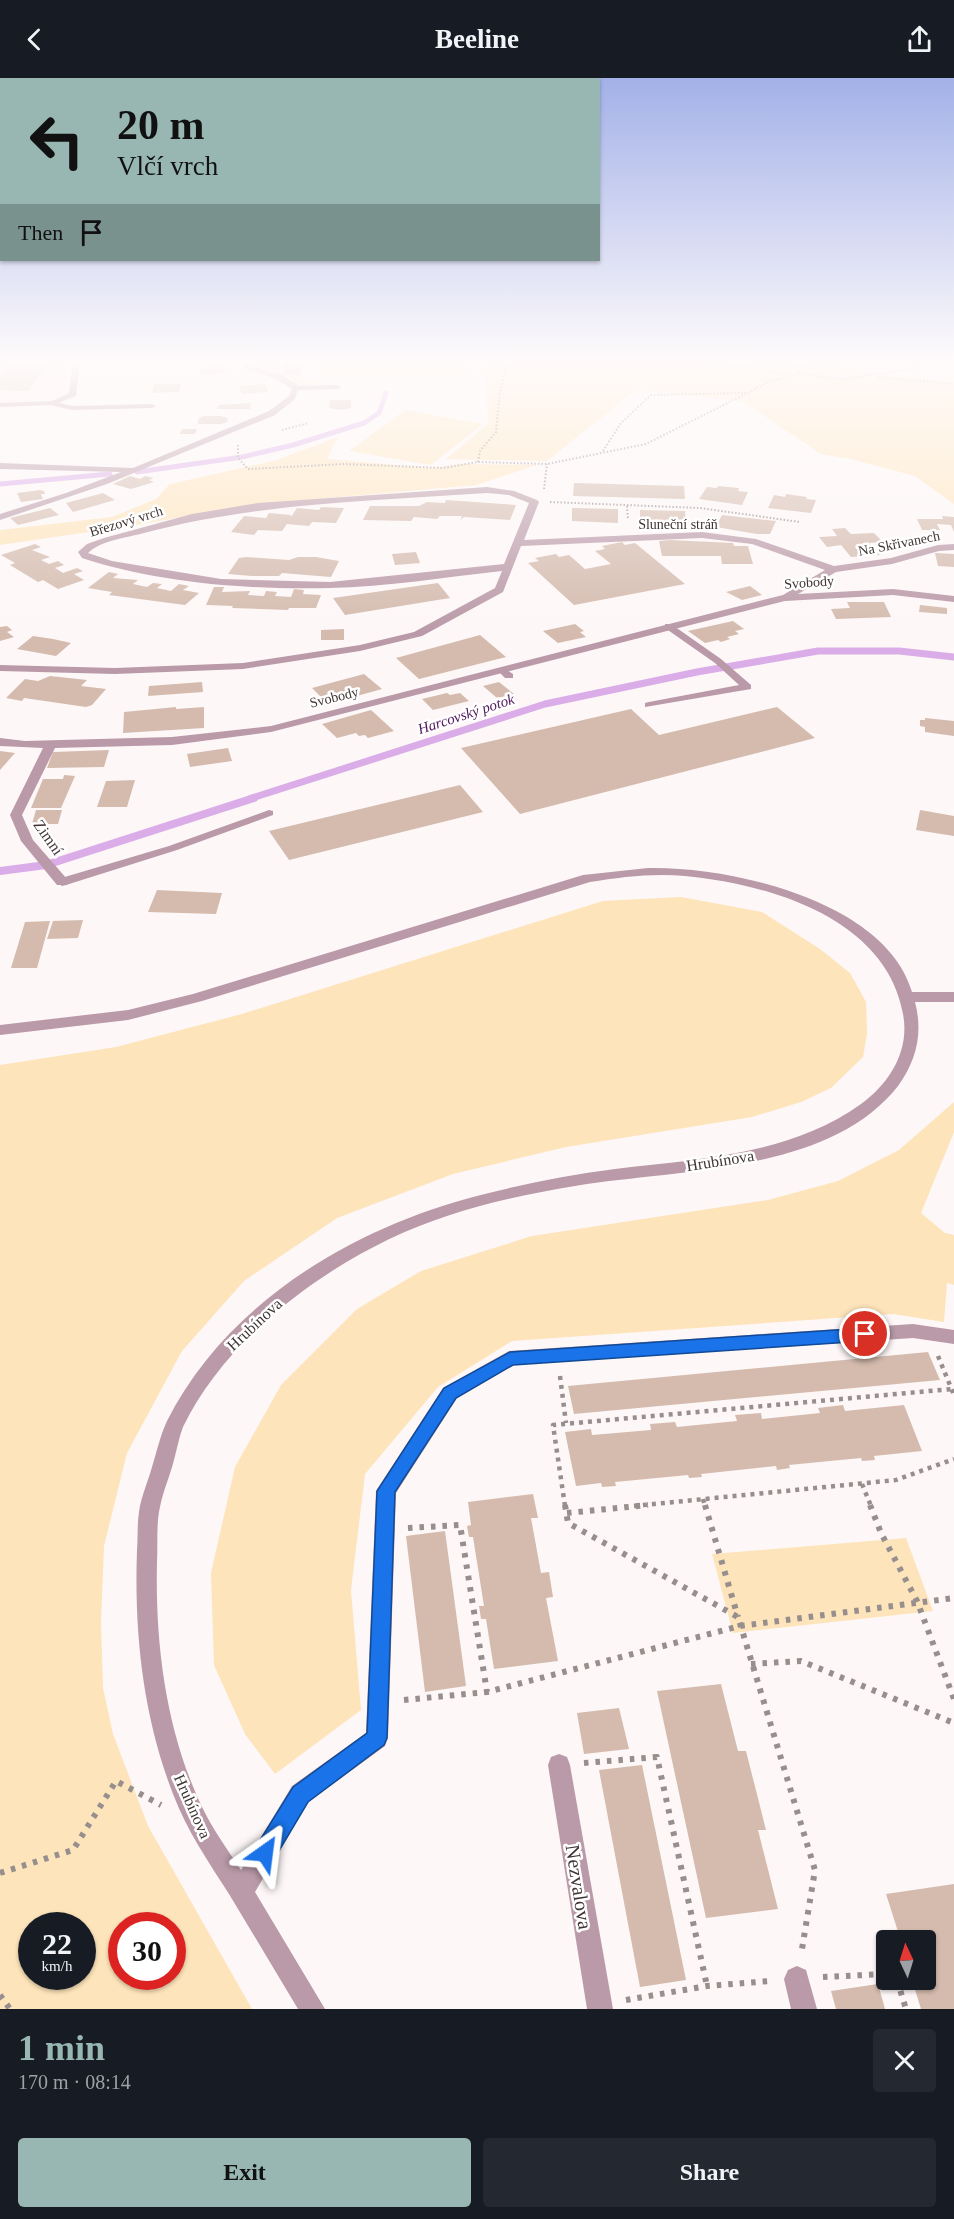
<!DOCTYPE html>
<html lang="en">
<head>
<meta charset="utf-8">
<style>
	:root { --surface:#171b24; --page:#242831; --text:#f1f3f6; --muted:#9ea1a6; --accent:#99b7b2 }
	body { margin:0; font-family:Georgia,serif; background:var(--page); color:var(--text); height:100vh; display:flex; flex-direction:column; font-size:22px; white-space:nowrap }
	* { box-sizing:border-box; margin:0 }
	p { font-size:20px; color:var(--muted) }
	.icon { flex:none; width:33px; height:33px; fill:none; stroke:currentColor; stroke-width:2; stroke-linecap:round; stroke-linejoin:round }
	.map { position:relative; height:1931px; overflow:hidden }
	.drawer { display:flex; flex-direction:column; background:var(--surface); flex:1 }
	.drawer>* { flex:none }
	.banner { position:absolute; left:0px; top:0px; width:600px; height:183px; box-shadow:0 2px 4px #0004; background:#99b7b2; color:#111; overflow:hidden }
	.needle { width:39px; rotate:356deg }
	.controls { position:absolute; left:876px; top:1852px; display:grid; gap:12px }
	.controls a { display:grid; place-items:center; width:60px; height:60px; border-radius:6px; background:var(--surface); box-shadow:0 2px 4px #0004; font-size:30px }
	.speed { position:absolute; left:18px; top:1834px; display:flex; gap:12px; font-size:30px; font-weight:700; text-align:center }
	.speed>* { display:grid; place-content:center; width:78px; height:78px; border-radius:50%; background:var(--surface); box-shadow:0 2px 4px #0004; line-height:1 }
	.speed small { font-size:15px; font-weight:400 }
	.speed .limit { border:9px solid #d22; background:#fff; color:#111 }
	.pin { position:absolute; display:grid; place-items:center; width:51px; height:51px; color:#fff; margin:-26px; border:3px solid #fff; border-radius:50%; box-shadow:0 2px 6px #0007 }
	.me { position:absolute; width:66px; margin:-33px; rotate:31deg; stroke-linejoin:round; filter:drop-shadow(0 0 4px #0008) }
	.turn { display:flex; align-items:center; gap:21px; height:126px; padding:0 18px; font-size:27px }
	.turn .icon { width:78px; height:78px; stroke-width:2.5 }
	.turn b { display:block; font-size:42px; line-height:51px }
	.then { display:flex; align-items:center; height:57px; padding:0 18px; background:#0003; gap:12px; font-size:22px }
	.round { display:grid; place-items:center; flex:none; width:63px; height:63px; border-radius:6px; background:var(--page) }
	.head { display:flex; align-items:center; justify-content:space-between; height:102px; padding:0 18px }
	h1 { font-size:36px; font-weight:700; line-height:45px; color:var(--accent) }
	.cta { display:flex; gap:12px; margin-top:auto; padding:12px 18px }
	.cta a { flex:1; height:69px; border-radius:6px; background:var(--accent); color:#111; font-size:24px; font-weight:700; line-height:69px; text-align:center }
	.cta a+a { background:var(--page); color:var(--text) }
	header { display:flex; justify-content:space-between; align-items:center; height:78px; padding:0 18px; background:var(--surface); font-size:27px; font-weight:700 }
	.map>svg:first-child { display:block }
	.built { fill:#fde6e5 }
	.green { fill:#fde4ba; fill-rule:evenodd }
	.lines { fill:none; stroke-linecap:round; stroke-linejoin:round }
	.stream-far2 { stroke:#dbade8; stroke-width:5 }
	.stream-far1 { stroke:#dbade8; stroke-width:7 }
	.stream { stroke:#dbade8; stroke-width:8 }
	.building { fill:#d4bbae }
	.path-far2 { stroke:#978e8e; stroke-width:2; stroke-dasharray:1.5 2; stroke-linecap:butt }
	.path-far1 { stroke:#978e8e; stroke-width:4.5; stroke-dasharray:4 5; stroke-linecap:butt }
	.path { stroke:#978e8e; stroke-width:6; stroke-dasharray:4.5 7; stroke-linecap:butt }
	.lane { fill:#ba9aa8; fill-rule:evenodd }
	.street { fill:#ba9aa8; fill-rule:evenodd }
	.route { fill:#1a73e8; stroke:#114b97; stroke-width:1.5 }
	.labels { text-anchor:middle; stroke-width:5; stroke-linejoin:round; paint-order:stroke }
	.far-street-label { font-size:14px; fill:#403434; stroke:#fff }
	.far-water-label { font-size:15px; font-style:italic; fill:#50185d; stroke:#fff }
	.street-label { font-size:16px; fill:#403434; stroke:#fff }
	.near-street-label { font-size:20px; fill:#403434; stroke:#fff }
</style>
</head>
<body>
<header><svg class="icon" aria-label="back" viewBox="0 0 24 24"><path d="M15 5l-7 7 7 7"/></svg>Beeline<svg class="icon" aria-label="share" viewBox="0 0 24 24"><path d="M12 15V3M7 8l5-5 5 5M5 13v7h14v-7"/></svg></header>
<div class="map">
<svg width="954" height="1931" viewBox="0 0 954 1931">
	<rect width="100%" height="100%" fill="#fef7f7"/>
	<path class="built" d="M0,284H68L65,311L55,321L0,325Z"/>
	<g class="green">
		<path d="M254,284H279L278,291L319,306L300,308L283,297L255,286Z"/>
		<path d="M325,284H466L468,297L323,299Z"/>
		<path d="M485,284H835L839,290L954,304V426L915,398L851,381L821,376L742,323L636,312L547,383L446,381L488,346Z"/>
		<path d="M405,332L483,346L431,387L349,373Z"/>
		<path d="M338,359L327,381L431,390L463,386L537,387L476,407L248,427L137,447L0,467V452L112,439L156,421L170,406L277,382Z"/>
		<path d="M681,819L762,834L820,871L850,895L866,924L867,956L863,979L831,1010L801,1024L752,1039L566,1069L453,1096L337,1140L244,1203L182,1273L127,1375L104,1468L101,1544L103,1610L113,1656L148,1748L252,1931H0V987L116,969L242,936L603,823ZM32,1848H82V1899H32ZM122,1848H172V1899H122Z"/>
		<path d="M954,1024V1054L921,1135L945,1155L954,1157V1207L947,1205L944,1244L893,1236L512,1263L438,1309L365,1396L351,1512L361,1632L275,1696L245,1656L214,1587L211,1495L235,1389L281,1307L357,1231L421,1193L532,1158L768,1122L838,1103L899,1072Z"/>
		<path d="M906,1460L933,1533L733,1555L712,1476Z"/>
	</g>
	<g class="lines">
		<g class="stream-far2">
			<path d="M137,394L242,379L293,367L364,345L379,335L386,315"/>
			<path d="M0,406L110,396"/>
		</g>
		<path class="stream-far1" d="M249,721L545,626L697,594L818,573H899L954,579"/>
		<path class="stream" d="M0,793L46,787L254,720"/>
	</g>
	<g class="building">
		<path d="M11,284H48L28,313L0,312V299Z"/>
		<path d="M284,284H304L300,298L282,296Z"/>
		<path d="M223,288L225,296L201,297L200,290Z"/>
		<path d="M154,306H181L179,314L152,315Z"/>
		<path d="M266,306L268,314L242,316L239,308Z"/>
		<path d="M330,322H351V330L341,332L329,330Z"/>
		<path d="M251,325L250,331H217L219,327Z"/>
		<path d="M204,338H221L228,340L227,344L221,346H198L199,340Z"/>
		<path d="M182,351H197L195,356H180Z"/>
		<path d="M130,398L140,401L145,398L154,400L149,402L154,404L131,411L113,406Z"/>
		<path d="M574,405L684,408L685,421L573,418Z"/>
		<path d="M718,408L739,410L738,413L748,414L742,427L699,421L707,409L717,410Z"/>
		<path d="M40,412L44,413L45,416H41L43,421L21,424L17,415Z"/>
		<path d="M103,415L115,422L73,434L66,425Z"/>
		<path d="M786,416L807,419L806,421L816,422L811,435L768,430L774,417L785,419Z"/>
		<path d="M446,422L516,427L510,442L464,439L460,442L462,438H440L437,441L414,439L411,443L363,442L370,428H419L427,424L445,425Z"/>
		<path d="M321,429L344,430L336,445L312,444L309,448L287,446L282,453L258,452L254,457L231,454L244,438L266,440L269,435L291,437V439L297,430L319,432Z"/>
		<path d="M50,430L59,437L18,447L10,440Z"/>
		<path d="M572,430L618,431V445L572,443Z"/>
		<path d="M640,432L685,433L686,446L640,445Z"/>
		<path d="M722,437L776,443L770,456H757L716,449Z"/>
		<path d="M942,438L954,439V454L951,447L937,446L940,452H922L917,441H943Z"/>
		<path d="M845,450L851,456L874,455L883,464L869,465L880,477L851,479L841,467L827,469L819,459L837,458L832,451Z"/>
		<path d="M670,462L733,465L734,468H748L753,486H722L721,478H662L659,463Z"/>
		<path d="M622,464L625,467L635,465L685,506L574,527L528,485L539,483L535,480L556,476L559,479L569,477L585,491L611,486L595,473L605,471L602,468Z"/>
		<path d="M35,466L41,469L32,472L50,479L41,482L49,486L58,483L64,487L55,490L63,495L77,490L83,493L74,496L84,502L58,511L43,502L38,504L10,487L15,485L1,477Z"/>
		<path d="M416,474L420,485L395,487L392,476Z"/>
		<path d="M935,475L954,476V489L938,488Z"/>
		<path d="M246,479L289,482L298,479H316L339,483L331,499L282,495L279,498H252L228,496L239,480Z"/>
		<path d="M109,494L118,496L113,500L138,502L133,506L147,509L153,505L162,506L157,510L171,513L179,506L189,508L183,512L199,515L185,527L109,517L112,514L88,510Z"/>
		<path d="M438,505L450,520L345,537L333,520Z"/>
		<path d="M750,508L762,517L742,522L726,514Z"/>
		<path d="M214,509H224L222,514L250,513L248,517L264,518L266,513L277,514L275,518L291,519L294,511L304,512L303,516L321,517L316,530H289L288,532L232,530L233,528L206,527Z"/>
		<path d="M847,524H884L891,539L836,541L831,531L850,530Z"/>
		<path d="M920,527L947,530V536L919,534Z"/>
		<path d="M733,543L744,551L735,553L739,556L727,559L730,561L721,564L718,562L705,565L688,553Z"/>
		<path d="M575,546L584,553L580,554L586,559L558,565L543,553Z"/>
		<path d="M7,548L12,552L7,554L14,559L0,563V549Z"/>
		<path d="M344,551V562H321V552Z"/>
		<path d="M480,557L506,579L419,601L396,580Z"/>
		<path d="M33,558L53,561L71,565L56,578L17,571Z"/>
		<path d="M364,596L382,611L328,626L312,610Z"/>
		<path d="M50,598L87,602L81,608L106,611L92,627L86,629L24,620L22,623L6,620L25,601L38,603Z"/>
		<path d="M202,604L203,614L148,618L149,608Z"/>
		<path d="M499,604L514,616L497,620L483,608Z"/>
		<path d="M447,615L450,617L460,615L469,623L433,632L422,621Z"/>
		<path d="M176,629V631L204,629V650L123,655L124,634Z"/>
		<path d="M777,629L815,660L520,736L461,670L631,631L659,657Z"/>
		<path d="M371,632L394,653L368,660L365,657L359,658L356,655L337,660L322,646Z"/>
		<path d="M925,640L954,643V658L925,654V649L920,648V642H925Z"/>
		<path d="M228,670L232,683L190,689L187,676Z"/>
		<path d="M109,672L104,689L47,690L53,674Z"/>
		<path d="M0,673L15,675L0,692Z"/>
		<path d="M64,697L75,698L61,730H31L43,701H63Z"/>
		<path d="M135,702L127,729H97L106,703Z"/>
		<path d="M460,707L483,734L289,782L269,753Z"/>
		<path d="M36,732H62L58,746H32Z"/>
		<path d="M920,732L954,738V758L916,752Z"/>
		<path d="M157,812L222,815L216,836L148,834Z"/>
		<path d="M83,842L78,860L47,861L53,843Z"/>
		<path d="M50,843L37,890H11L25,844Z"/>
		<path d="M928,1274L940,1302L574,1336L568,1308Z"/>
		<path d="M843,1327L845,1333L904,1327L922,1373L874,1378L875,1382L862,1383L861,1380L789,1387L790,1390L777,1392L776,1388L701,1396L702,1399L689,1400L688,1397L615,1404L616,1408L602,1409L601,1405L576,1408L565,1354L591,1351L592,1357L651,1352L650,1346L675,1344L677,1349L737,1343L735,1337L761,1335L762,1341L820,1335L818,1330Z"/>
		<path d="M533,1416L538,1440H531L541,1495L549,1494L553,1519L546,1520L558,1583L494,1591L486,1541H481L479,1528H484L473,1459H469L467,1448L471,1447L468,1424Z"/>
		<path d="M445,1453L466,1608L425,1614L406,1458Z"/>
		<path d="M721,1606L738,1673H746L766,1752H758L778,1831L706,1840L657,1613Z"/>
		<path d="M619,1630L629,1671L584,1676L577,1635Z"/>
		<path d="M642,1687L686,1902L640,1909L599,1692Z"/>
		<path d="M954,1806V1931H921L912,1902H926V1863H901L886,1816Z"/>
		<path d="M878,1906L885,1931H836L831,1913Z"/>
	</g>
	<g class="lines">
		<g class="path-far2">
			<path d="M709,284L788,297"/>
			<path d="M806,284L798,296L843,301L916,290L915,284"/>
			<path d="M878,299L954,306"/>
			<path d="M282,352L309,345"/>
			<path d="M238,367V380L248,391L344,386L443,390L478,384L547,386L646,366L771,303L798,296L796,284"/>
			<path d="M603,373L621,345L651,317L746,315"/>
			<path d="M478,384L480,373L496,354L500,314L507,284"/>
			<path d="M544,411L547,386"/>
			<path d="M550,424L700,430L800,444"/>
			<path d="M627,428L628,442"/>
		</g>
		<g class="path-far1">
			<path d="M938,1278L954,1317"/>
			<path d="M560,1298L566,1345"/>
			<path d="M862,1406L871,1428"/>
			<path d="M703,1421L705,1428"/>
			<path d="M565,1428L553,1347L952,1311"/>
			<path d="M634,1428L896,1402L954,1381"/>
		</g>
		<g class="path">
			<path d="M565,1427L568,1445L738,1539L815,1792L801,1877"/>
			<path d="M705,1427L738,1539"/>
			<path d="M870,1427L881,1455L917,1523L954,1621"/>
			<path d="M567,1435L648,1427"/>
			<path d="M408,1450L460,1447L487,1614L740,1548L954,1520"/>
			<path d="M751,1586L801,1583L954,1645"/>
			<path d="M404,1622L487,1614"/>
			<path d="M584,1685L657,1679L707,1908"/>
			<path d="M0,1795L73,1772L116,1703L161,1727"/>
			<path d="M823,1899L886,1896"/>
			<path d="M897,1902L906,1931"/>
			<path d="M0,1917L10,1931"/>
			<path d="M626,1922L707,1908L770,1903"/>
		</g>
		<g class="lane">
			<path d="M337,307L341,309L340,311L296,312L292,310L296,308Z"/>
			<path d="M53,323L72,328L152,326L156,328L152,330L72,332L50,327V323Z"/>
			<path d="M665,546H671L721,581L751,607V611L645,629V625L649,624L739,607L715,585L665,550Z"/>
			<path d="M502,589L513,596V600H505L497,592Z"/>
			<path d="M269,732L273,733V737L177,772L66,807L62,808L56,804L58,801L169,768Z"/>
		</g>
		<g class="street">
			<path d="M72,284H80L76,318L53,327L0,329V325L52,323L69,315Z"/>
			<path d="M242,284H250V287L282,297L299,308L295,321L275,337L107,406L0,442V436L66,415L121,394L0,391V385L133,390L269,333L289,318L292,311L276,301L244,290Z"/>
			<path d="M487,409L514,413L537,422L539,424L524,462L702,454L756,461L834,488L891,480L938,467L954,466V472L939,473L892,486L836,494L798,516L893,511L954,518V524L893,517L785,523L271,654L172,667L55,670L22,737L33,762L67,801L69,804L67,807H57L21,763L10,737L43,670L0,668V660L25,663L172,659L271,648L783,517L825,492L752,466L702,460L521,468L503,514L422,558L360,573L243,591L115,596L0,593V587L115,590L243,585L360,567L414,554L495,510L502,493C445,499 387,509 329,510C249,512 158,505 82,480L78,474L87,466L104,460L192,436L258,425ZM487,415L509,417L529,425L504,486L330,504L221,501L112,483L88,475C102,462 126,460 144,455C256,425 371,423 487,415Z"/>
			<path d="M648,790C730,788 886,823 912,914H954V924H915C923,954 917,982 898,1008C829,1096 676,1091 575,1108C533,1115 488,1124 447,1138C347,1170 229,1252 183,1349C179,1359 177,1371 174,1382C170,1398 163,1413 160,1429C156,1446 158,1466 157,1484C155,1566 166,1652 201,1727C212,1750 227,1771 241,1792L292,1708L366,1655L376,1413L443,1310L509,1273L913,1246L954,1252V1266L913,1260L512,1287L457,1320L396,1415L388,1660L385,1668L308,1724L255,1814L325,1931H298C275,1893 252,1854 229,1816C208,1783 187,1753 173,1716C143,1638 134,1556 137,1472C138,1460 137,1447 139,1434C141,1418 148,1404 152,1389C157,1373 160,1358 167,1343C229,1220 363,1144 493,1114C533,1104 574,1096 615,1091C699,1081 790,1077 861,1026C890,1005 910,972 903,936C886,840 769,806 685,798C653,795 621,799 590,804L202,923L128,942L0,957V947L128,932L193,916L583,797Z"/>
			<path d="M559,1676L567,1679L570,1687L613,1931H587L548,1687L551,1679Z"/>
			<path d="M797,1888L806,1892L817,1931H791L784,1901L788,1892Z"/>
		</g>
	</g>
	<linearGradient id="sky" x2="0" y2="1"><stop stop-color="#a3b1e8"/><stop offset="0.51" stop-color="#fffbfb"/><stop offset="1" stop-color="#fffbfb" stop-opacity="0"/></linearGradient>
	<rect width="954" height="554" fill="url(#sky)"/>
	<path class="route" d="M865,1250L871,1252L874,1256L871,1261L865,1263L513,1287L456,1320L395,1414L387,1660L384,1667L308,1724L273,1783L265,1786L257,1783L254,1775L257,1767L293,1709L367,1655L377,1413L444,1310L510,1274Z"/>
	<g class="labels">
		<g class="far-street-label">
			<text transform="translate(126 443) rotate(-17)" y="5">Březový vrch</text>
			<text x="678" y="451">Sluneční stráň</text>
			<text transform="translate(899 465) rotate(-11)" y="5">Na Skřivanech</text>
			<text transform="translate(809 504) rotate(-4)" y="5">Svobody</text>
			<text transform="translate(334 619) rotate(-14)" y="5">Svobody</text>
		</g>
		<g class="far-water-label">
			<text transform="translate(466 636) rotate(-18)" y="5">Harcovský potok</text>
		</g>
		<g class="street-label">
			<text transform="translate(49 759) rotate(55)" y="6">Zimní</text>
			<text transform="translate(720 1082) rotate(-9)" y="6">Hrubínova</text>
			<text transform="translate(254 1246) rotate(-43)" y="6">Hrubínova</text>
			<text transform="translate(193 1728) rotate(66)" y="6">Hrubínova</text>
		</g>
		<g class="near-street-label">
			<text transform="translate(579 1809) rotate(81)" y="7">Nezvalova</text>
		</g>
	</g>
</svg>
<div class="controls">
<a><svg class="needle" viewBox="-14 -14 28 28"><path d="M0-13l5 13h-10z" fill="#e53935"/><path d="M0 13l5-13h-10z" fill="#9ea1a6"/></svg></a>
</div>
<div class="speed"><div>22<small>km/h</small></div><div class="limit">30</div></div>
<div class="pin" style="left:865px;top:1256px;background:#d93025"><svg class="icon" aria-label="arrive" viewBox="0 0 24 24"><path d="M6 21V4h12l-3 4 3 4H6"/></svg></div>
<svg class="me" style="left:265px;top:1775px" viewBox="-20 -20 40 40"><path d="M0-17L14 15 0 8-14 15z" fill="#1a73e8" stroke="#fff" stroke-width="4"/></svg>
<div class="banner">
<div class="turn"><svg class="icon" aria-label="left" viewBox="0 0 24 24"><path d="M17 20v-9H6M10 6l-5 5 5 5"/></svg><div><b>20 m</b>Vlčí vrch</div></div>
<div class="then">Then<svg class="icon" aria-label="arrive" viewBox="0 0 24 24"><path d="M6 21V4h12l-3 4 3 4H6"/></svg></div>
</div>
</div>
<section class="drawer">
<div class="head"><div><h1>1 min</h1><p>170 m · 08:14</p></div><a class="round"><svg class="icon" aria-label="close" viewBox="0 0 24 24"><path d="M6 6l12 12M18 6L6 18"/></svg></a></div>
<div class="cta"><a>Exit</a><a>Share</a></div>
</section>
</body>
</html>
